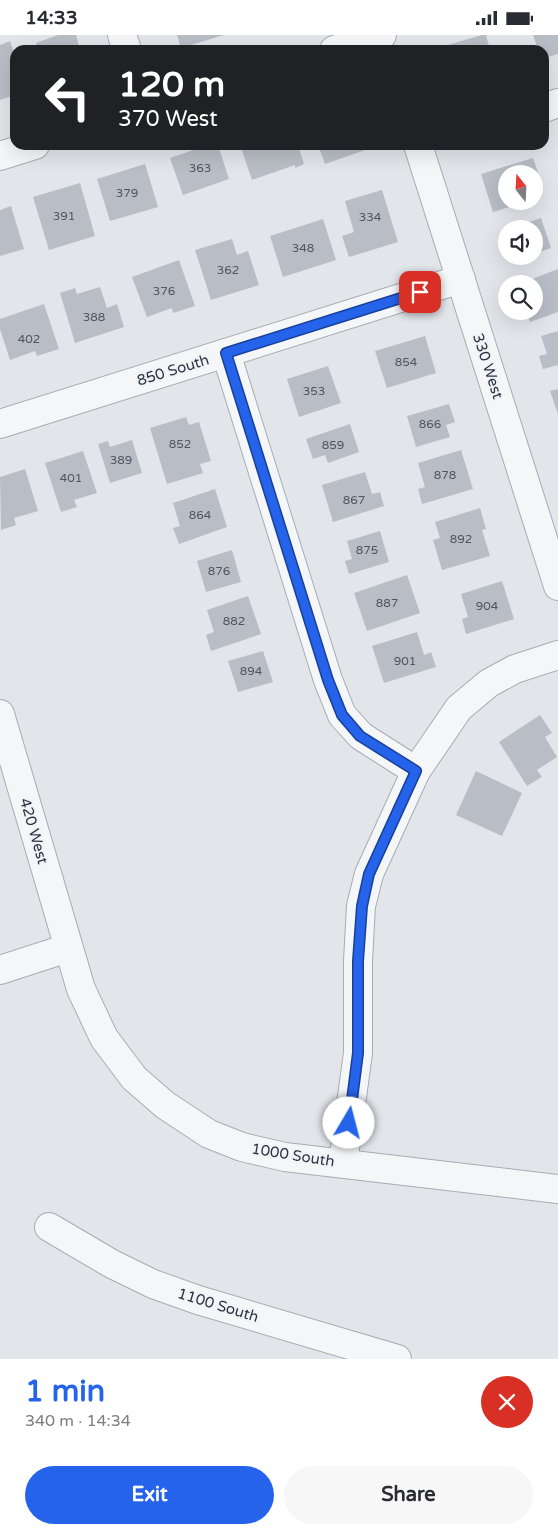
<!DOCTYPE html>
<html lang="en">
<head>
<meta charset="utf-8">
<style>
	:root { --surface:#fff; --page:#f7f7f7; --text:#2b2b33; --muted:#7c7c81; --accent:#2563eb }
	body { margin:0; font-family:"Varela Round",sans-serif; background:var(--page); color:var(--text); height:100vh; display:flex; flex-direction:column; font-size:19px; white-space:nowrap }
	* { box-sizing:border-box; margin:0 }
	p { font-size:16px; color:var(--muted) }
	.icon { flex:none; width:28px; height:28px; fill:none; stroke:currentColor; stroke-width:2; stroke-linecap:round; stroke-linejoin:round }
	.map { position:relative; height:1324px; overflow:hidden }
	.drawer { display:flex; flex-direction:column; background:var(--surface); flex:1 }
	.drawer>* { flex:none }
	.banner { position:absolute; left:10px; top:10px; width:539px; height:105px; border-radius:15px; box-shadow:0 5px 20px #0002; background:#202124; color:#fff; overflow:hidden }
	.needle { width:32px; rotate:342deg }
	.tools { position:absolute; left:498px; top:130px; display:grid; gap:10px }
	.tools a { display:grid; place-items:center; width:45px; height:45px; border-radius:50%; background:var(--surface); box-shadow:0 5px 20px #0002; font-size:25px }
	.pin { position:absolute; display:grid; place-items:center; width:42px; height:42px; color:#fff; margin:-21px; border-radius:10px; box-shadow:0 2px 8px #0006 }
	.me { position:absolute; width:55px; margin:-28px; rotate:8deg; stroke-linejoin:round; filter:drop-shadow(0 0 4px #0008) }
	.turn { display:flex; align-items:center; gap:18px; height:105px; padding:0 25px; font-size:22px }
	.turn .icon { width:65px; height:65px; stroke-width:2.5 }
	.turn b { display:block; font-size:35px; line-height:42px }
	.round { display:grid; place-items:center; flex:none; width:52px; height:52px; border-radius:26px; background:var(--page) }
	.overview { display:flex; align-items:center; justify-content:space-between; height:85px; padding:0 25px }
	h1 { font-size:30px; font-weight:700; line-height:38px; color:var(--accent) }
	.cta { display:flex; gap:10px; margin-top:auto; padding:10px 25px }
	.cta a { flex:1; height:58px; border-radius:30px; background:var(--accent); color:#fff; font-size:20px; font-weight:700; line-height:58px; text-align:center }
	.cta a+a { background:var(--page); color:var(--text) }
	.status { display:flex; justify-content:space-between; align-items:center; height:35px; padding:0 25px; background:var(--surface); direction:ltr }
	.status svg { height:14px; fill:currentColor }
	.map>svg:first-child { display:block }
	.building { fill:#b9bec6 }
	.lines { fill:none; stroke-linecap:round; stroke-linejoin:round }
	.minor-casing { stroke:#a7acb4; stroke-width:30 }
	.minor { stroke:#f4f6f8; stroke-width:28 }
	.route-casing { stroke:#184099; stroke-width:12 }
	.route { stroke:#2563eb; stroke-width:9 }
	.labels { text-anchor:middle; stroke-width:4; stroke-linejoin:round; paint-order:stroke }
	.number-label { font-size:12px; fill:#4e5662 }
	.street-label { font-size:15px; fill:#2b3341; stroke:#f1f4f7 }
</style>
</head>
<body>
<div class="status"><b>14:33</b><svg viewBox="0 0 49 12"><path d="M0 12V9h3v3zM5 12V6h3v6zM10 12V3h3v9zM15 12V0h3v12zM26 1h20v11H26zM47 4h2v5h-2z"/></svg></div>
<div class="map">
<svg width="558" height="1324" viewBox="0 0 558 1324">
	<rect width="100%" height="100%" fill="#e2e5ea"/>
	<g class="building">
		<path d="M58,0H76L80,15H38L36,8Z"/>
		<path d="M177,0H224L181,13Z"/>
		<path d="M482,0H486L490,15H442L441,12Z"/>
		<path d="M533,0H558V19L544,23V15H538Z"/>
		<path d="M10,6L15,21V60L0,65V10Z"/>
		<path d="M208,110H218L229,144L183,160L170,123Z"/>
		<path d="M240,110H298L304,129L295,133V130L252,145Z"/>
		<path d="M318,110H370L371,113L325,129Z"/>
		<path d="M533,123L538,137L532,139H506V166L525,167L493,177L481,139Z"/>
		<path d="M145,129L158,172L110,186L97,144Z"/>
		<path d="M80,148L95,201L49,215L33,162Z"/>
		<path d="M382,155L398,207L349,222L342,201L354,197L345,166Z"/>
		<path d="M11,171L24,214L0,221V175Z"/>
		<path d="M541,183L551,213L534,219V194L511,193Z"/>
		<path d="M323,184L336,225L283,242L270,201Z"/>
		<path d="M232,204L237,220L248,216L259,250L211,265L195,215Z"/>
		<path d="M179,225L195,271L173,278L172,273L147,282L132,242Z"/>
		<path d="M558,234V277L530,287L526,276H534V249H519Z"/>
		<path d="M100,252L107,273L117,269L124,292L75,308L60,258L75,253L77,259Z"/>
		<path d="M44,269L59,314L37,321L35,316L10,325L0,294V284Z"/>
		<path d="M558,296V330L543,334L539,321L547,319L541,301Z"/>
		<path d="M425,301L436,338L387,353L375,316Z"/>
		<path d="M328,331L341,368L299,382L287,344Z"/>
		<path d="M558,354V379L550,356Z"/>
		<path d="M449,369L455,387L446,390L450,402L416,412L407,381Z"/>
		<path d="M186,382L189,390L199,387L211,426L200,429L203,438L167,449L150,393Z"/>
		<path d="M350,389L359,417L328,428L325,420L313,424L306,404Z"/>
		<path d="M132,405L142,438L110,448L98,409L108,406L110,412Z"/>
		<path d="M461,415L473,454L422,469L418,454L425,452L418,428Z"/>
		<path d="M83,416L97,458L74,465L77,472L61,477L45,428Z"/>
		<path d="M25,434L38,476L14,483L16,490L1,495L0,442Z"/>
		<path d="M365,437L372,459L380,457L384,471L333,487L322,450Z"/>
		<path d="M215,454L227,492L179,509L173,493L180,491L173,468Z"/>
		<path d="M480,473L486,494L482,495L490,521L442,535L433,505L440,503L435,487Z"/>
		<path d="M380,496L389,527L349,539L345,526L352,524L347,506Z"/>
		<path d="M232,515L241,547L206,557L197,526Z"/>
		<path d="M407,540L420,578L367,596L354,558Z"/>
		<path d="M502,546L514,584L466,599L462,584L468,582L461,559Z"/>
		<path d="M248,561L261,599L211,616L206,600L214,597L207,575Z"/>
		<path d="M417,597L424,620L431,617L436,632L384,648L372,611Z"/>
		<path d="M263,616L273,647L238,657L228,626Z"/>
		<path d="M540,680L552,698L545,702L557,722L537,735L542,742L527,751L499,707Z"/>
		<path d="M476,736L522,758L502,801L456,780Z"/>
	</g>
	<g class="lines">
		<defs>
			<g id="minor">
				<path d="M122,0L127,15"/>
				<path d="M334,15L382,0"/>
				<path d="M544,73L558,68"/>
				<path d="M418,110L558,551"/>
				<path d="M0,121L35,110"/>
				<path d="M226,318L328,645L342,680L361,701L416,736"/>
				<path d="M0,389L461,244"/>
				<path d="M0,679L81,954L104,1003L134,1043L165,1070L209,1099L242,1112L285,1122L558,1154"/>
				<path d="M0,935L68,913"/>
				<path d="M343,1128L358,1018V926L361,871L369,839L416,736L459,673L489,648L515,634L558,620"/>
				<path d="M49,1192L112,1229L153,1249L198,1265L397,1324"/>
			</g>
		</defs>
		<use href="#minor" class="minor-casing"/>
		<use href="#minor" class="minor"/>
	</g>
	<g class="lines">
		<defs>
			<path id="route" d="M349,1088L358,1018V926L362,871L369,839L416,736L360,701L342,680L328,645L226,318L420,257"/>
		</defs>
		<use href="#route" class="route-casing"/>
		<use href="#route" class="route"/>
	</g>
	<g class="labels">
		<g class="number-label">
			<text x="200" y="137">363</text>
			<text x="127" y="162">379</text>
			<text x="64" y="185">391</text>
			<text x="370" y="186">334</text>
			<text x="303" y="217">348</text>
			<text x="228" y="239">362</text>
			<text x="164" y="260">376</text>
			<text x="94" y="286">388</text>
			<text x="29" y="308">402</text>
			<text x="406" y="331">854</text>
			<text x="314" y="360">353</text>
			<text x="430" y="393">866</text>
			<text x="180" y="413">852</text>
			<text x="333" y="414">859</text>
			<text x="121" y="429">389</text>
			<text x="445" y="444">878</text>
			<text x="71" y="447">401</text>
			<text x="354" y="469">867</text>
			<text x="200" y="484">864</text>
			<text x="461" y="508">892</text>
			<text x="367" y="519">875</text>
			<text x="219" y="540">876</text>
			<text x="387" y="572">887</text>
			<text x="487" y="575">904</text>
			<text x="234" y="590">882</text>
			<text x="405" y="630">901</text>
			<text x="251" y="640">894</text>
		</g>
		<g class="street-label">
			<text transform="translate(488 331) rotate(72)" y="5">330 West</text>
			<text transform="translate(173 335) rotate(-17)" y="5">850 South</text>
			<text transform="translate(34 796) rotate(74)" y="5">420 West</text>
			<text transform="translate(293 1120) rotate(9)" y="5">1000 South</text>
			<text transform="translate(218 1270) rotate(17)" y="5">1100 South</text>
		</g>
	</g>
</svg>
<div class="tools">
<a><svg class="needle" viewBox="-14 -14 28 28"><path d="M0-13l5 13h-10z" fill="#e53935"/><path d="M0 13l5-13h-10z" fill="#7c7c81"/></svg></a>
<a><svg class="icon" aria-label="sound" viewBox="0 0 24 24"><path d="M4 9h4l5-4v14l-5-4H4zM17 9q2 3 0 6"/></svg></a>
<a><svg class="icon" aria-label="search" viewBox="0 0 24 24"><circle cx="10" cy="10" r="6"/><path d="M15 15l6 6"/></svg></a>
</div>
<div class="pin" style="left:420px;top:257px;background:#d93025"><svg class="icon" aria-label="arrive" viewBox="0 0 24 24"><path d="M6 21V4h12l-3 4 3 4H6"/></svg></div>
<svg class="me" style="left:349px;top:1088px" viewBox="-20 -20 40 40"><circle r="19" fill="#fff"/><path d="M0-13L10 11 0 6-10 11z" fill="#2563eb"/></svg>
<div class="banner">
<div class="turn"><svg class="icon" aria-label="left" viewBox="0 0 24 24"><path d="M17 20v-9H6M10 6l-5 5 5 5"/></svg><div><b>120 m</b>370 West</div></div>
</div>
</div>
<section class="drawer">
<div class="overview"><div><h1>1 min</h1><p>340 m · 14:34</p></div><a class="round" style="background:#d93025;color:#fff"><svg class="icon" aria-label="close" viewBox="0 0 24 24"><path d="M6 6l12 12M18 6L6 18"/></svg></a></div>
<div class="cta"><a>Exit</a><a>Share</a></div>
</section>
</body>
</html>
